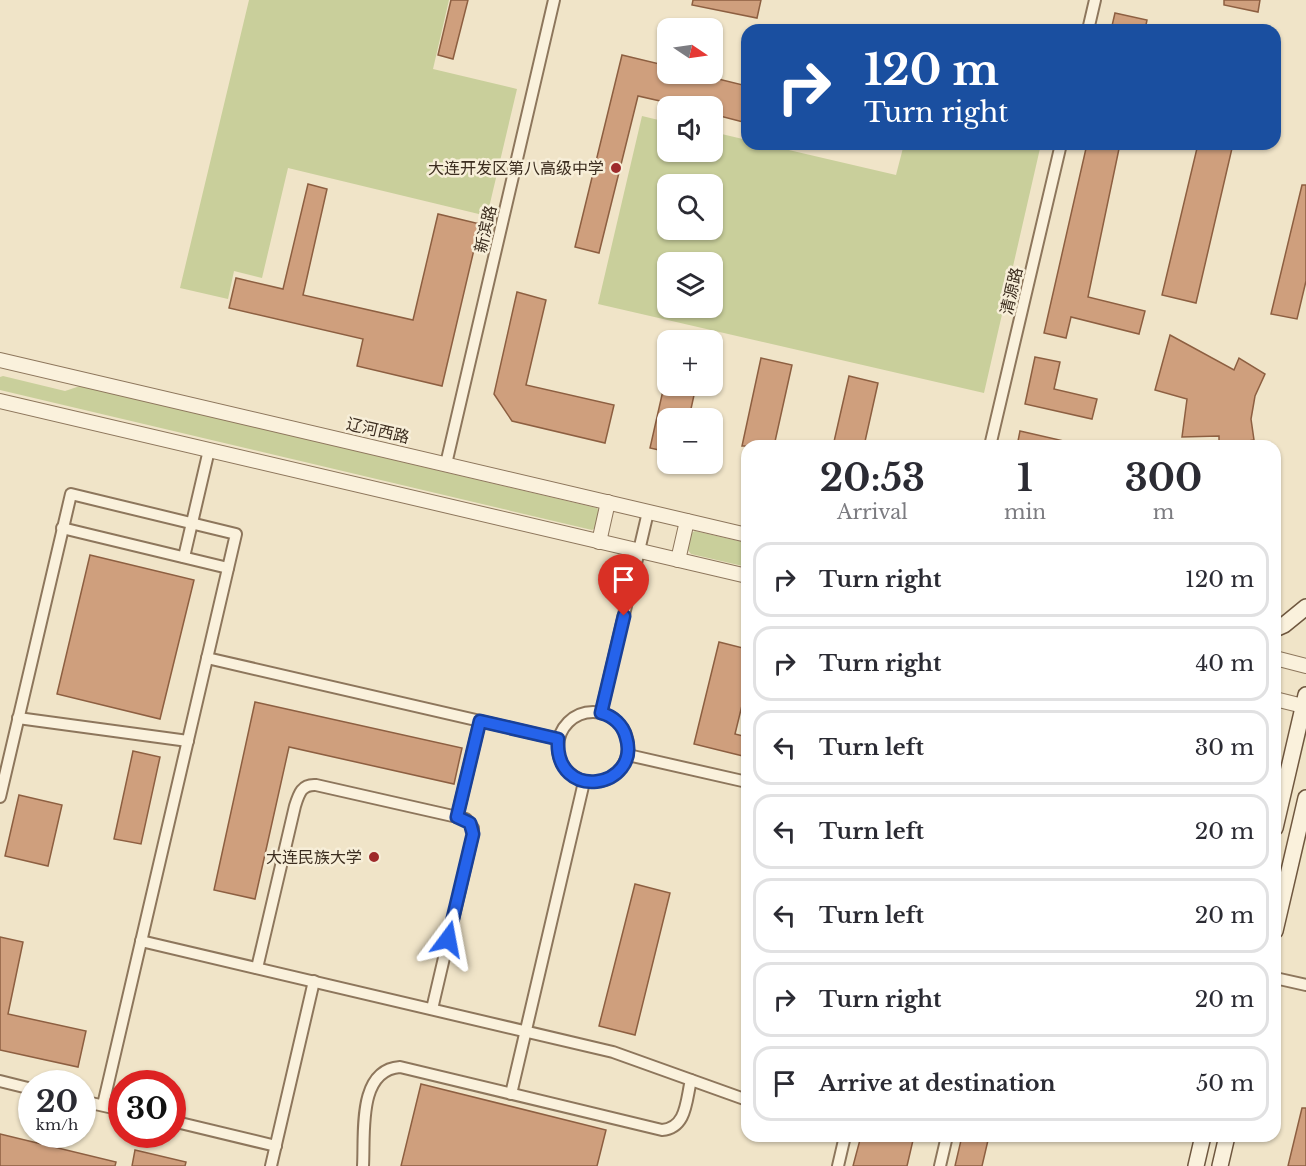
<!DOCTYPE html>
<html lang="en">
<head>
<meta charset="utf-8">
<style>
	:root { --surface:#fff; --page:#f7f7f7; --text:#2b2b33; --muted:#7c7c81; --line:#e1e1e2 }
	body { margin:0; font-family:"Libre Baskerville","Noto Sans SC",serif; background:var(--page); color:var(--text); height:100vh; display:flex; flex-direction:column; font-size:22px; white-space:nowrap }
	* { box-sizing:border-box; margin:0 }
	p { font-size:20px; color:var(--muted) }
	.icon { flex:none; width:33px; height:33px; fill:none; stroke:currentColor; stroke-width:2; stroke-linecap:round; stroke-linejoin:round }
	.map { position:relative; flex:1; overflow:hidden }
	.drawer { position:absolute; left:741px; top:440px; width:540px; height:702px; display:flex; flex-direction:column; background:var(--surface); border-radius:18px; box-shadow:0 2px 4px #0004 }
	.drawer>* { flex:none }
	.top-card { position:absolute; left:741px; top:24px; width:540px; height:126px; border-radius:18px; box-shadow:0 2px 4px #0004; background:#1a4fa0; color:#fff; overflow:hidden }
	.needle { width:39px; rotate:103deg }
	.fabs { position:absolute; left:657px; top:18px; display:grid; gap:12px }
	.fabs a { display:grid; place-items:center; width:66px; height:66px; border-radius:12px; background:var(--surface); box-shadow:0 2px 4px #0004; font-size:30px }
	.speed { position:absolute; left:18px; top:1070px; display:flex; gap:12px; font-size:30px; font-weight:700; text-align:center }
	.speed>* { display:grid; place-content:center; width:78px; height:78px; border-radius:50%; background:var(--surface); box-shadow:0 2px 4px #0004; line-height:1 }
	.speed small { font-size:15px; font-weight:400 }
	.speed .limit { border:9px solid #d22; background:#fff; color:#111 }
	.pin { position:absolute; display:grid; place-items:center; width:51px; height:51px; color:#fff; margin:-62px -26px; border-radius:50% 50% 50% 0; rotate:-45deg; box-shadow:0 0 6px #0007 }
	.pin .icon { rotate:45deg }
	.me { position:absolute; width:66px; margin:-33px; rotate:13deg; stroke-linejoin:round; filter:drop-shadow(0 0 4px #0008) }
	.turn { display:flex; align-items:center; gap:21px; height:126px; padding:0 24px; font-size:27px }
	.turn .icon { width:78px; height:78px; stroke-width:2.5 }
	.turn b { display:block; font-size:42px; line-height:51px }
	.eta { display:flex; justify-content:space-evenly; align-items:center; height:102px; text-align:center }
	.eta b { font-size:36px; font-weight:800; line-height:42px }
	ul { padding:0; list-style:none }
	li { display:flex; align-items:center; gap:18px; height:75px; margin:0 12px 9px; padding:0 12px; border:3px solid var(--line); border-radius:18px }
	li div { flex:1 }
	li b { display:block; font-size:22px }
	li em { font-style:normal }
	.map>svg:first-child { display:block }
	.green { fill:#c9cf9b; fill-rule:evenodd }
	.building { fill:#cf9f7d; stroke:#8d5f41; stroke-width:1.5 }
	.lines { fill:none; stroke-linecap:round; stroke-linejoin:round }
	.minor-casing { stroke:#8d765c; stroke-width:14 }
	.tertiary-casing { stroke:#8d765c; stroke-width:16 }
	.secondary-casing { stroke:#6f573f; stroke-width:18 }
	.minor { stroke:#faf1dc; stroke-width:10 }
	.tertiary { stroke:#faf1dc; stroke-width:14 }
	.secondary { stroke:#faf1dc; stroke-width:15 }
	.route-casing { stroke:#184099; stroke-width:15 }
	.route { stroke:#2563eb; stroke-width:10 }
	.poi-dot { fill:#9e2a2b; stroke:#f7eed8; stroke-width:2 }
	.labels { text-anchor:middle; stroke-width:5; stroke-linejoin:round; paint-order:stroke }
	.poi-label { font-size:16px; fill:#3d2e20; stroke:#f7eed8; text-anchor:end }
	.street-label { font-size:16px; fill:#3d2e20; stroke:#f7eed8 }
</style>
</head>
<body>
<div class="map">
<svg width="1306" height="1166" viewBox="0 0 1306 1166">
	<rect width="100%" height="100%" fill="#f0e4c8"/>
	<g class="green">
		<path d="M249,0H449L433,69L517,89L487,216L288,168L262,278L234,271L228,299L180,288Z"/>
		<path d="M642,116L667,122L668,152H712L713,132L747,140V144H763L896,175L904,144H1041L984,393L598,304ZM668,184H712V230H668ZM668,262H712V308H668Z"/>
		<path d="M3,376L65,391L80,386L597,508L602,516L600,525L592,530L0,390V377Z"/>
		<path d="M695,531L747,543V567L691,554L684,545L686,536Z"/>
	</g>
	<g class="building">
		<path d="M451,0H468L453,59L438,55Z"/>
		<path d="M693,0H761L757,18L692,5Z"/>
		<path d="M1224,0H1260L1258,12L1224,5Z"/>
		<path d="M1115,13L1147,20L1145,30H1111Z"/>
		<path d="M622,55L668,66V74H698L747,86V123L712,114V106H682L638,96L599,253L575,247Z"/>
		<path d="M1087,144H1120L1088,297L1145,311L1139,334L1071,317L1066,338L1044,333Z"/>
		<path d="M1198,144H1233L1196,303L1162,295Z"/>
		<path d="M308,184L327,189L303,295L413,320L438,214L480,224L442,386L357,366L363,339L229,308L236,278L283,289Z"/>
		<path d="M1302,185H1306V281L1297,319L1271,314Z"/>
		<path d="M517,292L546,300L526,385L614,405L605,443L512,421L494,394Z"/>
		<path d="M1170,335L1234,370L1239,358L1265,374L1255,396L1251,419L1254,440L1219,446V436L1182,437L1187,399L1155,390Z"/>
		<path d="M1035,357L1060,362L1054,389L1097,399L1092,419L1025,404Z"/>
		<path d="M761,358L792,365L774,446H742Z"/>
		<path d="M849,376L878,383L864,446H833Z"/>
		<path d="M664,386H696L689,418H668V452L650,448Z"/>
		<path d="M1020,431L1064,441V446H1017Z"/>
		<path d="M90,555L194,580L160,719L57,694Z"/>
		<path d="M719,642L747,649V685L735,734L747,737V757L694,744Z"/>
		<path d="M255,702L462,748L454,784L289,747L255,899L214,890Z"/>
		<path d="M133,751L160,757L141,844L114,839Z"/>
		<path d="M19,795L62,805L48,866L5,856Z"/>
		<path d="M635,884L670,893L635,1035L599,1026Z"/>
		<path d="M0,937L23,942L8,1014L86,1031L78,1067L0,1050Z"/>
		<path d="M421,1084L606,1130L597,1166H401Z"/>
		<path d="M1302,1108H1306V1166H1288Z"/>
		<path d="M0,1134L116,1162L115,1166H0Z"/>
		<path d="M861,1136H914L907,1166H853Z"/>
		<path d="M962,1136H989L982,1166H955Z"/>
		<path d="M135,1150L186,1162L185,1166H132Z"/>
	</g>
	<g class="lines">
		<defs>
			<g id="minor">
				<path d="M1088,30L1095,0"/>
				<path d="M990,446L1061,144"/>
				<path d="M446,464L554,0"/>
				<path d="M62,528L228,568"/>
				<path d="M184,557L209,450"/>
				<path d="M207,658L558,739"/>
				<circle cx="593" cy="747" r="35"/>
				<path d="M601,713L648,512"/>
				<path d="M18,718L188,741"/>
				<path d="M628,755L747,782"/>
				<path d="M0,797L71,494L236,534L103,1105"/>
				<path d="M457,817L480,721"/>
				<path d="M141,941L613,1052L747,1100"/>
				<path d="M257,968L295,806C299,793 302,784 316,785L466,819L473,828V834L432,1009"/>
				<path d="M1275,978L1306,985"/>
				<path d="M0,1081L32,1089"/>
				<path d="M511,1094L584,782"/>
				<path d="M82,1101L122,1110"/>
				<path d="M172,1121L276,1146"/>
				<path d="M271,1166L314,981"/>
				<path d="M363,1166C365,1134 357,1070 400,1067L662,1130C687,1128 686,1100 691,1080"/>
				<path d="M838,1166L845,1136"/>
				<path d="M940,1166L947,1136"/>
			</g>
			<g id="tertiary">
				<path d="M0,360L747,535"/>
				<path d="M0,401L747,576"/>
				<path d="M599,542L608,502"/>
				<path d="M678,560L687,521"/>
				<path d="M1275,658L1306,666"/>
				<path d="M1275,699L1303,706"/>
			</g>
			<g id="secondary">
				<path d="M1275,629L1284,625L1306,607"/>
				<path d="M1275,828L1306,695"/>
				<path d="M1275,931L1306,798"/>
				<path d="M1196,1166L1203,1136"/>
				<path d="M1220,1166L1227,1136"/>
			</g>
		</defs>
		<use href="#minor" class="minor-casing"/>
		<use href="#tertiary" class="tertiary-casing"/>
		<use href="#secondary" class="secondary-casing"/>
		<use href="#minor" class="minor"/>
		<use href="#tertiary" class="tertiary"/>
		<use href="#secondary" class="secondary"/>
	</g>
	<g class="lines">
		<defs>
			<path id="route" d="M448,939L473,834L470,823L457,817L480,721L558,739C554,804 642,788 626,737C623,725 613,716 601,713L624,616"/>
		</defs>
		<use href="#route" class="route-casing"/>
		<use href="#route" class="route"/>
	</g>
	<g class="poi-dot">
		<circle cx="616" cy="168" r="6"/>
		<circle cx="374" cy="857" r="6"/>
	</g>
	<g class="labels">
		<g class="poi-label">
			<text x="604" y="174">大连开发区第八高级中学</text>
			<text x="362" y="863">大连民族大学</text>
		</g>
		<g class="street-label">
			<text transform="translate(485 229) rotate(-77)" y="6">新滨路</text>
			<text transform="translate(1011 291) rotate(-77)" y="6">清源路</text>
			<text transform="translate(378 430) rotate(13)" y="6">辽河西路</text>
		</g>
	</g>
</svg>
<div class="fabs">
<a><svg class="needle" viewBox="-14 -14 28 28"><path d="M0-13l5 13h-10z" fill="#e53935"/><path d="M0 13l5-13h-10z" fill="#7c7c81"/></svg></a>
<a><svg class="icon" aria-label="sound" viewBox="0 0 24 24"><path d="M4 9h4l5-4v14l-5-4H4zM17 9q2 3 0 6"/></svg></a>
<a><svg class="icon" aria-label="search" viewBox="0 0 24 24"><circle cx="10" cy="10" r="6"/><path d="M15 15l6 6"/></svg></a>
<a><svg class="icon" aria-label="layers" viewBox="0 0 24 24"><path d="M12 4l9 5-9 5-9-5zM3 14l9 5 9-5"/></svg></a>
<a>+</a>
<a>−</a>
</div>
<div class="speed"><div>20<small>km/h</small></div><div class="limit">30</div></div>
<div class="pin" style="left:624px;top:616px;background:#d93025"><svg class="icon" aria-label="arrive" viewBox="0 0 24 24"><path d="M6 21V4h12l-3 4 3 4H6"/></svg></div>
<svg class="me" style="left:448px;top:939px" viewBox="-20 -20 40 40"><path d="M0-17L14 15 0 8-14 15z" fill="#2563eb" stroke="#fff" stroke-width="4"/></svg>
<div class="top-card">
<div class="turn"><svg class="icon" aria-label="right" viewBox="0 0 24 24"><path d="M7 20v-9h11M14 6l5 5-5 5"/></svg><div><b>120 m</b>Turn right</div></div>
</div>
<section class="drawer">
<div class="eta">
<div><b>20:53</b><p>Arrival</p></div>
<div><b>1</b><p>min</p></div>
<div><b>300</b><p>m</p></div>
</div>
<ul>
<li><svg class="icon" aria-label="right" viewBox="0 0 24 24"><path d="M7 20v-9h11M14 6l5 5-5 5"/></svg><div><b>Turn right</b></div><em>120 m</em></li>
<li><svg class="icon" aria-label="right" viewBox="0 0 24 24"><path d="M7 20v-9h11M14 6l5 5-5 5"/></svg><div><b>Turn right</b></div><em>40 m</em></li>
<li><svg class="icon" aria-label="left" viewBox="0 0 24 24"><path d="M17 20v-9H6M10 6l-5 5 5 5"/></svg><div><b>Turn left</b></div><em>30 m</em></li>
<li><svg class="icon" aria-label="left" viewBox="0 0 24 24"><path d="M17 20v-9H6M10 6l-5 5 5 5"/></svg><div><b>Turn left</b></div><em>20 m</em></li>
<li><svg class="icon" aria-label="left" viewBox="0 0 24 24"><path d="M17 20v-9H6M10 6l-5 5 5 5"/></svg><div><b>Turn left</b></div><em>20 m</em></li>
<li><svg class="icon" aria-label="right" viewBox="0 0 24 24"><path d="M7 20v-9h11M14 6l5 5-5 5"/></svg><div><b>Turn right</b></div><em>20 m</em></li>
<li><svg class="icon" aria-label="arrive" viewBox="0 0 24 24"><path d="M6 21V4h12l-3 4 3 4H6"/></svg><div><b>Arrive at destination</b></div><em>50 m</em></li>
</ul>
</section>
</div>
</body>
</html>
